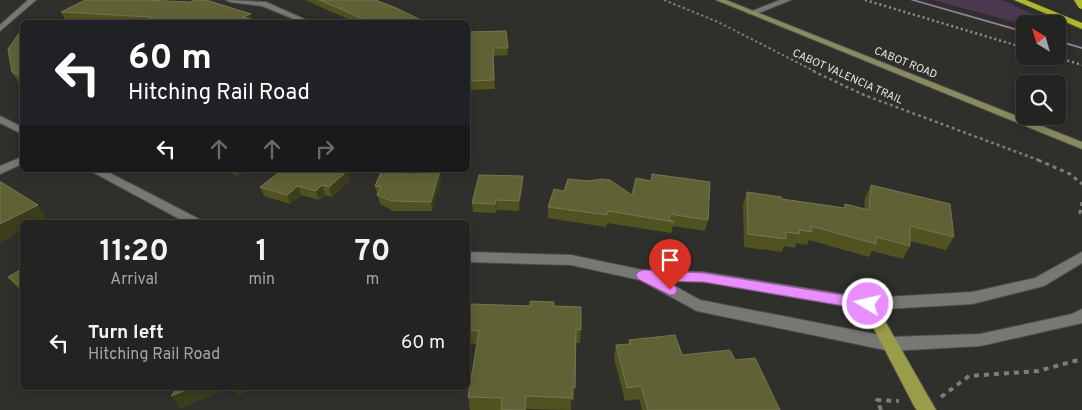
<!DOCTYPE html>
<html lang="en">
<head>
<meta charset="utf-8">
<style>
	:root { --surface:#232321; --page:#2f2f2e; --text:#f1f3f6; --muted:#a3a4a5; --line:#40403f }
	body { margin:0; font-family:Overpass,sans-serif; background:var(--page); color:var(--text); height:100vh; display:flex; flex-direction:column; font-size:19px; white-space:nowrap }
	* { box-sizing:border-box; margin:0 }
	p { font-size:16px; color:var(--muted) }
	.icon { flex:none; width:28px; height:28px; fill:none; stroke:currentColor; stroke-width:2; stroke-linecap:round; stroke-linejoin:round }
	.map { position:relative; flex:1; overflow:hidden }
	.drawer { position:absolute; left:20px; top:220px; width:450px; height:170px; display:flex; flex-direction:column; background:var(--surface); border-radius:8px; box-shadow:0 2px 12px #0003,0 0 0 1px var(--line) }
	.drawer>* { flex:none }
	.top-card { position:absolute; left:20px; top:20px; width:450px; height:152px; border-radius:8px; box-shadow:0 2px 12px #0003,0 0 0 1px var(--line); background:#202124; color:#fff; overflow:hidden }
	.needle { width:32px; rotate:323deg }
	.fabs { position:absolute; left:1016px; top:15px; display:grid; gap:10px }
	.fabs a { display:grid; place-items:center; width:50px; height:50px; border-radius:8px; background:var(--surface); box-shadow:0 2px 12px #0003,0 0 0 1px var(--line); font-size:25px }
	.pin { position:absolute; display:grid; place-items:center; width:42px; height:42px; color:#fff; margin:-51px -21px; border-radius:50% 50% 50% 0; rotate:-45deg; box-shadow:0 0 5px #0007 }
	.pin .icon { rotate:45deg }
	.me { position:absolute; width:55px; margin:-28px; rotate:279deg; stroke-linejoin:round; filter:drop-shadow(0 0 4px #0008) }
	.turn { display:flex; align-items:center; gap:18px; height:105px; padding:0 25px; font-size:22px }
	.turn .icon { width:65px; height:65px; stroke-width:2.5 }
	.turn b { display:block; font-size:35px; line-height:42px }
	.lanes { display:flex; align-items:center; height:48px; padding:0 25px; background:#0003; justify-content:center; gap:25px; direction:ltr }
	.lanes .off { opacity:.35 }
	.eta { display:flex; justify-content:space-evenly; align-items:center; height:85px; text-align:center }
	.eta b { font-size:30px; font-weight:700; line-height:35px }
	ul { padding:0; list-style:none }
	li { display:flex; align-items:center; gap:15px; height:75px; padding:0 25px }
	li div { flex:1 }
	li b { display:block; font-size:19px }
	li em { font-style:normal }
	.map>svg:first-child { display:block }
	.green { fill:#4c3851 }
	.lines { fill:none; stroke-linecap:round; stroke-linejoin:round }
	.stream { fill:#957e9a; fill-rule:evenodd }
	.minor-casing { stroke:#4d4d4b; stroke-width:2 }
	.tertiary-casing { stroke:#4d4d4b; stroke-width:2 }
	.secondary-casing { stroke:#4d4d4b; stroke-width:2 }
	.primary-casing { stroke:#4d4d4b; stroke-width:2 }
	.motorway-casing { stroke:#4d4d4b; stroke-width:1 }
	.path-far3 { stroke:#7c7c7a; stroke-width:2; stroke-dasharray:2.5 2.5; stroke-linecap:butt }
	.path-far2 { stroke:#7c7c7a; stroke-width:2.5; stroke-dasharray:3 3; stroke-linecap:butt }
	.path-far1 { stroke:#7c7c7a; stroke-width:3; stroke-dasharray:4 4; stroke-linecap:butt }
	.path { stroke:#7c7c7a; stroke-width:4; stroke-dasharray:5 5; stroke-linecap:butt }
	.minor { fill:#777774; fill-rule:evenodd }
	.tertiary { fill:#777774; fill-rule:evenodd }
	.secondary { fill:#898a5e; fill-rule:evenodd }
	.primary { fill:#9a9d48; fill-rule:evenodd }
	.motorway { fill:#b2b72b; fill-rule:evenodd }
	.rail { stroke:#90908e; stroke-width:2.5; stroke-dasharray:2 3; stroke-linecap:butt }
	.wall { fill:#505220 }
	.shaded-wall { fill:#3c3d1c }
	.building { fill:#606235; stroke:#757750 }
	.route { fill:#e98efe; stroke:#975ca5 }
	.labels { text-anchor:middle; stroke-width:5; stroke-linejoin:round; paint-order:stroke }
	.far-street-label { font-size:11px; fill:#e6e6e4; stroke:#2f2f2c }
</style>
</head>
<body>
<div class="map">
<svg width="1082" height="410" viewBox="0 0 1082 410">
	<rect width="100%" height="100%" fill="#2f2f2c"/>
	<path class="green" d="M933,0H1002L1055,24H1025V25Z"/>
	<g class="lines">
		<g class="stream">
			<path d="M910,0H916L1025,31V33Z"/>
			<path d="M1058,40L1082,47V49L1058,42Z"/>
		</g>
		<defs>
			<g id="minor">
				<path d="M28,0H36L0,31V25Z"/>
				<path d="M226,0L266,2L311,22H301L262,6L230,2Z"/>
				<path d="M0,116L22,127V134L0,123Z"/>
				<path d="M22,157V164L0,174V166Z"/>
				<path d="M89,170H104L199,219L200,222H185Z"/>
				<path d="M468,252L571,255L643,270L704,272L868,298L972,292L1035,278L1082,252V263L1044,286L972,304L868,310L704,282L666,281L700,300L890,337L980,334L1072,314L1082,309V323L980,346L890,351L697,311L640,280L571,265L468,262Z"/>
			</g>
			<path id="tertiary" d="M780,0H791L754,15L747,13Z"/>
			<path id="secondary" d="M716,0H726L1082,142V149Z"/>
			<path id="primary" d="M868,298L873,300L936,410H917L914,406L861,304L863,300Z"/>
			<g id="motorway">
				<path d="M1014,0H1026L1082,23V29Z"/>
				<path d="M1074,0H1082V9L1079,8Z"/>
			</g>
		</defs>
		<use href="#minor" class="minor-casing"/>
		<use href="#tertiary" class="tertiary-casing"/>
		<use href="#secondary" class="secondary-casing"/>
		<use href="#primary" class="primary-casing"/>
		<use href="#motorway" class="motorway-casing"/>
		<path class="path-far3" d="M664,0L718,22L816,72"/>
		<path class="path-far2" d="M813,71L864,95L1041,161"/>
		<g class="path-far1">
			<path d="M1038,160L1070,174L1082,184"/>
			<path d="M1082,202L1080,213L1082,214"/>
		</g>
		<g class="path">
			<path d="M941,397L969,376L1038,371L1082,359"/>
			<path d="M881,410L877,400L899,401"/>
		</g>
		<use href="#minor" class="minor"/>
		<use href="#tertiary" class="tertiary"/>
		<use href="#secondary" class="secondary"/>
		<use href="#primary" class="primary"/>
		<use href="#motorway" class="motorway"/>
		<g class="rail">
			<path d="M865,0L1025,48"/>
			<path d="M1053,56L1082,65"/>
		</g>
	</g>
	<g class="wall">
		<path d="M305,0H375L425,22H355Z"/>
		<path d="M61,12L253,21L259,22H115L65,20Z"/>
		<path d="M22,29V84L19,83L12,72Z"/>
		<path d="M506,31L508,55L493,56L495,89L468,90V32Z"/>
		<path d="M225,170H247L238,176Z"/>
		<path d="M348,170L351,179L332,197L325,195L319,200L301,195L290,204L264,196L260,187Z"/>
		<path d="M404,174L441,179L432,211H393L380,204L375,186Z"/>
		<path d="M523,176V186L519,211L497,210L496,213L473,212L472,203Z"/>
		<path d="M871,185L954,237L946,250L910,241V246L903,259L872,251L869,257L809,240L807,245L796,243L795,248L784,246L782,252L744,247L743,205L747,192L782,199L844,208L845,204L864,209L865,198Z"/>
		<path d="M564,191L632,195L708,220L705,231L673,226L671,233L607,223L606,227L548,218V207Z"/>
		<path d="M22,269V293L20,291L8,277Z"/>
		<path d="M530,306H554L581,330L580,343H576L574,401L571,400V410L526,409V410H470L468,397L477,344L468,343V330Z"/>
		<path d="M629,340L682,355L735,360L780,410H642L639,399L625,401L614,358L616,345L629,344Z"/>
		<path d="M261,388H274L272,390Z"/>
	</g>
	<g class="shaded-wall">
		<path d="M251,14L253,22L243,17Z"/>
		<path d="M202,170H208L203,173Z"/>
		<path d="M236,170H247L238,176Z"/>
		<path d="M348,170L351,179L332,197L329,187Z"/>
		<path d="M440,170L441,179L432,211L431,202Z"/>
		<path d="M523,176V186L519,211V201Z"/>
		<path d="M322,185L325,195L319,200L316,191Z"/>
		<path d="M298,186L301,195L290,204L287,195Z"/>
		<path d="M496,200L497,210L496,213L495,204Z"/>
		<path d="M38,205L47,218L38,222H22V231L0,243V224Z"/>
		<path d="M191,388H229L180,409L171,396Z"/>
		<path d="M232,388H255L237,396Z"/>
	</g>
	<g class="building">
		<path d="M85,0H145L190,2L194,0H206L251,14L243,17L259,22H199L194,20L190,22H170L145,21L151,17L61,12Z"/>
		<path d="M319,0H375L394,7L425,22H367L348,12Z"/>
		<path d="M42,20L43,22H36Z"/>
		<path d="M22,29V77L12,72L8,49Z"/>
		<path d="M506,31L508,48H493L494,80L468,81V32Z"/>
		<path d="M282,170H348L329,187L322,185L316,191L298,186L287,195L260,187Z"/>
		<path d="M382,170H399L404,174H419L427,170H440L431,202L391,201L377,195L381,187L375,186Z"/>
		<path d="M652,174L710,182L708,220L670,214L669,219L674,222L608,211L607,215L548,207L554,189L564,191L568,179L588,181L602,179L610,180L632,195L636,178L651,181Z"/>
		<path d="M479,175L523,176L519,201L496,200L495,204L472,203Z"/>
		<path d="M0,182H1L38,205L0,224Z"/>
		<path d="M871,185L950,204L954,237L910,226V246L876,237V244L811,226L812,232L799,230L800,234L786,232V239L748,234L747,192L781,197L782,199L845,208V204L869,210Z"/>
		<path d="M22,269V288L8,277Z"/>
		<path d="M530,301L554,302V306L581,307V330L576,329L575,388L572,387V398L526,396L525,410H514L501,409L502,398L468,397L479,331L468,330V314L469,306H471V304L530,306Z"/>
		<path d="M675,335L682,355L730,350L735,360L755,358L780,410H648L641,386L627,388L616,345L630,344L629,340Z"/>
		<path d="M177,388H191L171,396Z"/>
	</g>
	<path class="route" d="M643,270L704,273L868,299L873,301L875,304L873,308L868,310L704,282L664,281L675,286L677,290L675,294L670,295L638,279L636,275L638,272Z"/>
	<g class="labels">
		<g class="far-street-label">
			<text transform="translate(906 62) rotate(22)" y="4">CABOT ROAD</text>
			<text transform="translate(848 76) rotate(24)" y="4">CABOT VALENCIA TRAIL</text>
		</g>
	</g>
</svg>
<div class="fabs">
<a><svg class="needle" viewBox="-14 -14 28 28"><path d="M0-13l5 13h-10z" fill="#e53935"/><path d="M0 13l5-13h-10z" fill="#a3a4a5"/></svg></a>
<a><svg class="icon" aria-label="search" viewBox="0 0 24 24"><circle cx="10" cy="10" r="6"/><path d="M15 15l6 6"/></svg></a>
</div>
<div class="pin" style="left:670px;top:290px;background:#d93025"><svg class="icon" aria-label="arrive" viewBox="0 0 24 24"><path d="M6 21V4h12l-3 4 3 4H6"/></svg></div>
<svg class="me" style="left:868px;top:304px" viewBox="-20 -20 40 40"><circle r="17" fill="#e98efe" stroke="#fff" stroke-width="3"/><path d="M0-11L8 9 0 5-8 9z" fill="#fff"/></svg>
<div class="top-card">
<div class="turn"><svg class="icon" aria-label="left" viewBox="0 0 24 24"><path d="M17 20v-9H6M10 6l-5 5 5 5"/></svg><div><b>60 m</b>Hitching Rail Road</div></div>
<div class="lanes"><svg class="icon" aria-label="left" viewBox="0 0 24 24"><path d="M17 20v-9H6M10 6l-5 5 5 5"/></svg><svg class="icon off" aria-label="ahead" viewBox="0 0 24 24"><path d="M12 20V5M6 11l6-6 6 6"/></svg><svg class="icon off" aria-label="ahead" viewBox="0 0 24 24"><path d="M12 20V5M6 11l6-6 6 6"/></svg><svg class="icon off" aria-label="right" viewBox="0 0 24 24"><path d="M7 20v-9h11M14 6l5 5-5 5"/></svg></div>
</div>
<section class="drawer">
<div class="eta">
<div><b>11:20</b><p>Arrival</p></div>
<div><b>1</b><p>min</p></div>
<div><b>70</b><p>m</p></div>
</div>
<ul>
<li><svg class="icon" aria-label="left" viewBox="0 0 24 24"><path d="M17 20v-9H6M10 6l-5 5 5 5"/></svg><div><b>Turn left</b><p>Hitching Rail Road</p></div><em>60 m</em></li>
</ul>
</section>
</div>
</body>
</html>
